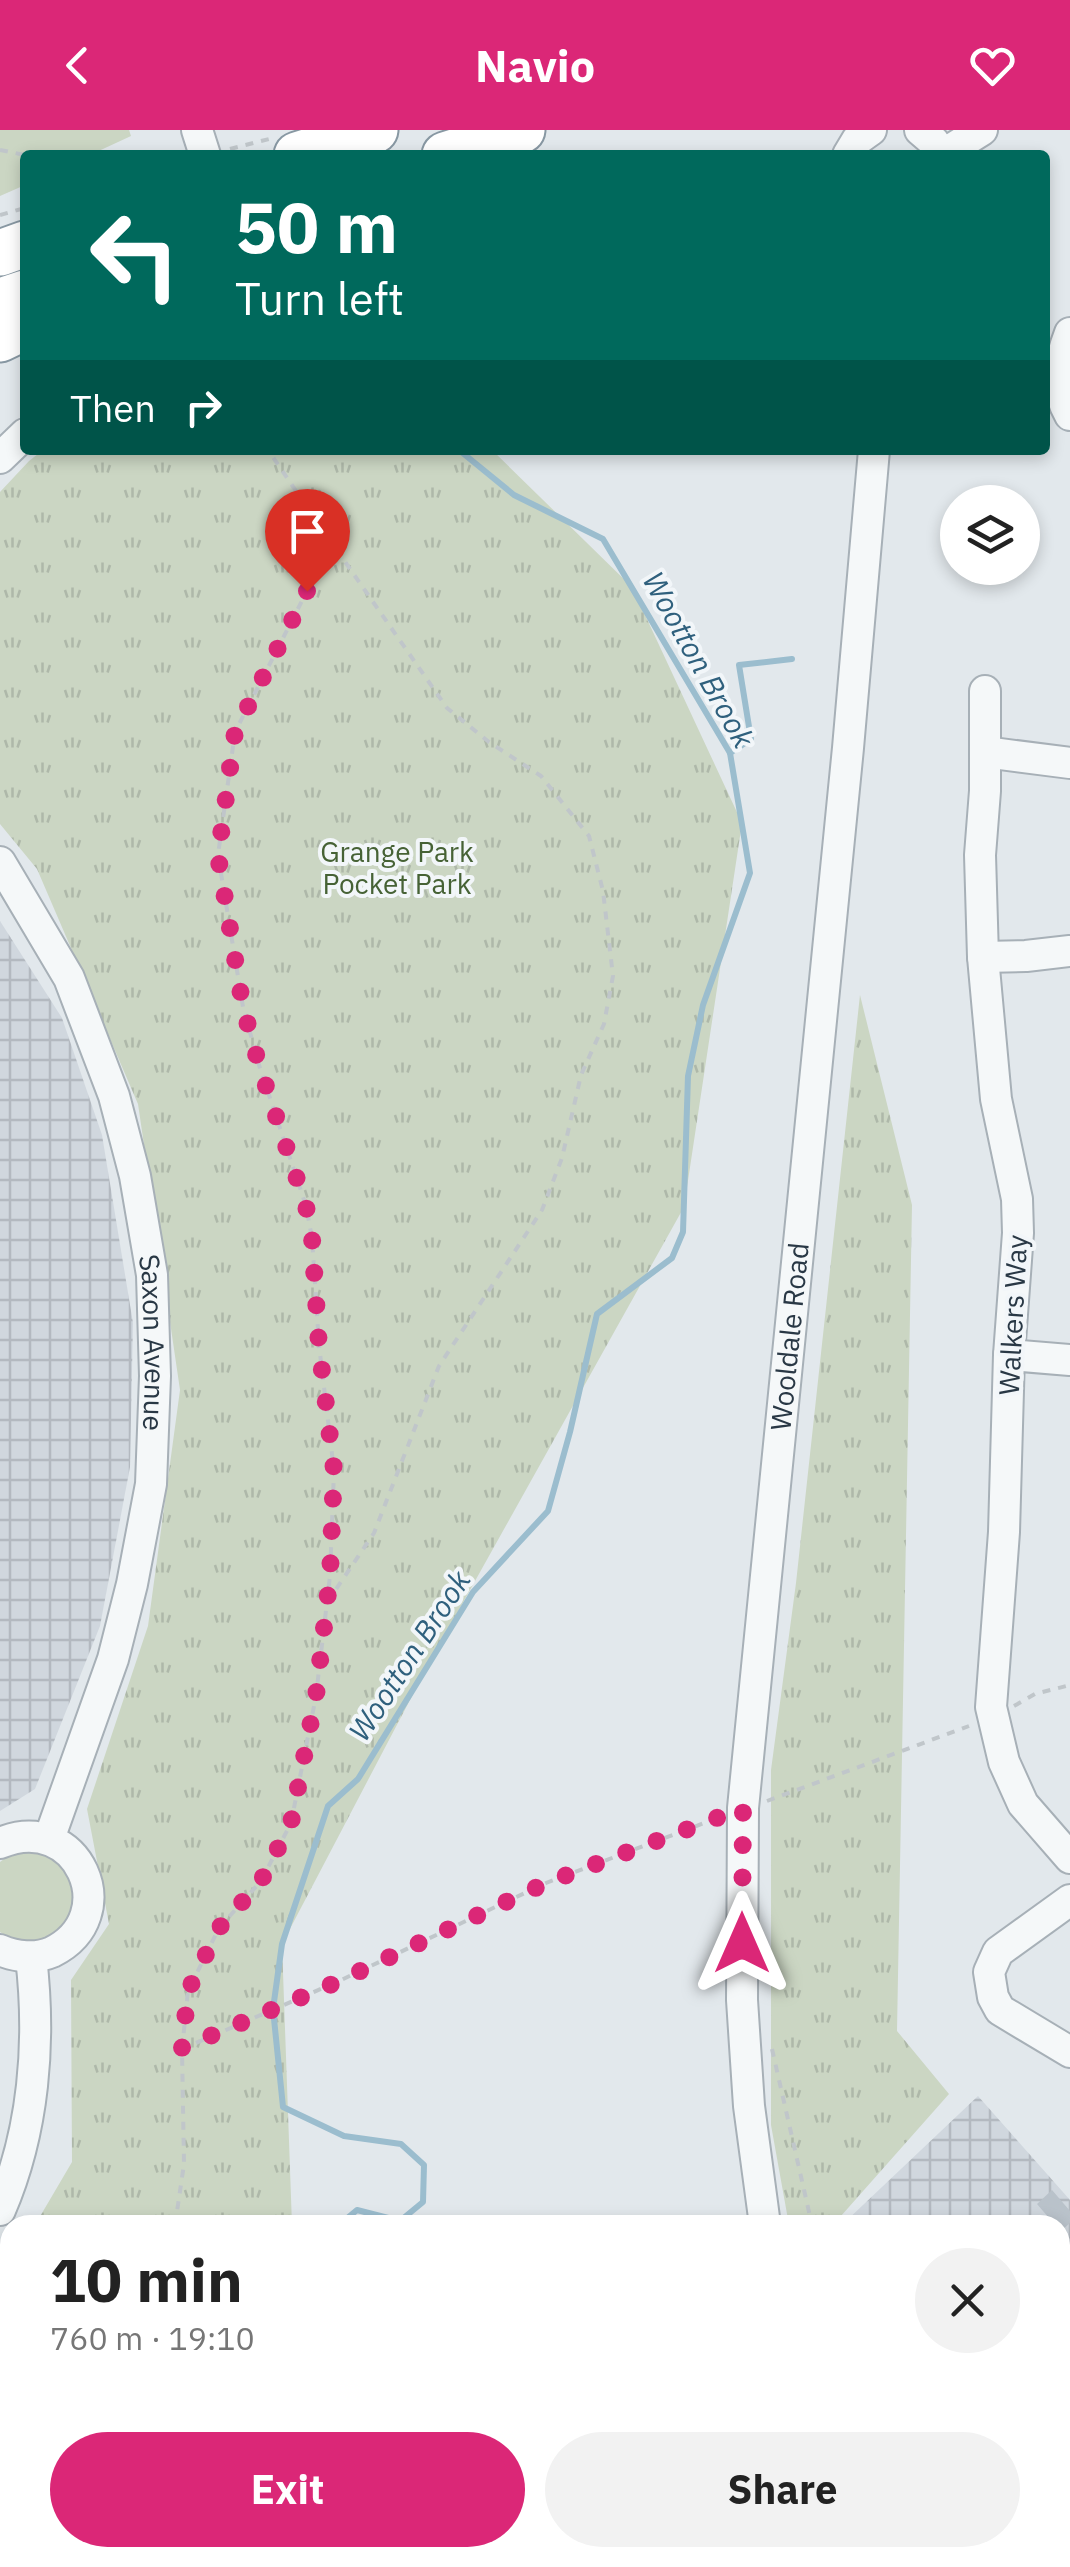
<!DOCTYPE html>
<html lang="en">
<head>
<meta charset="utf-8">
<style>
	:root { --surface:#fff; --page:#f2f2f2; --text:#222; --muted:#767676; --accent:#db2777 }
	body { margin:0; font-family:"IBM Plex Sans",sans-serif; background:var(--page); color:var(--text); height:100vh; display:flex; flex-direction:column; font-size:38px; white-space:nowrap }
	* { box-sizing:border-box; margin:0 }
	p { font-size:32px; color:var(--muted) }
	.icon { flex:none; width:55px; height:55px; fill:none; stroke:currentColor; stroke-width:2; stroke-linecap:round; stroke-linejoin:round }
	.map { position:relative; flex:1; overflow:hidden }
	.drawer { position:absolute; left:0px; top:2085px; width:1070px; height:352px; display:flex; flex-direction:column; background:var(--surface); border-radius:30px 30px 0 0; box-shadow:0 5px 15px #0003 }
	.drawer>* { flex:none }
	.hud { position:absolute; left:20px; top:20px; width:1030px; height:305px; border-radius:10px; box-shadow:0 5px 15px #0003; background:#00695c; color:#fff; overflow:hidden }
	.tools { position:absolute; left:940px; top:355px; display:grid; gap:20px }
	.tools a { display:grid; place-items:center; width:100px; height:100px; border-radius:50%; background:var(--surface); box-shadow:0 5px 15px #0003; font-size:50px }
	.pin { position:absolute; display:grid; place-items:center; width:85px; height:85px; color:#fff; margin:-102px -42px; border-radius:50% 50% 50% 0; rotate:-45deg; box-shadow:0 0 10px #0007 }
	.pin .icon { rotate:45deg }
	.me { position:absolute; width:110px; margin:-55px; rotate:0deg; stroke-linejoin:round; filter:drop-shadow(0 0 8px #0008) }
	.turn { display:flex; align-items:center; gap:35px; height:210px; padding:0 50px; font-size:45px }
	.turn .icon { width:130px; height:130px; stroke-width:2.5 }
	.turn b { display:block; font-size:70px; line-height:85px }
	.then { display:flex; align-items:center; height:95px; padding:0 50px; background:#0003; gap:20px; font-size:38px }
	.round { display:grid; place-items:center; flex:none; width:105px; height:105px; border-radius:52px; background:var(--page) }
	.overview { display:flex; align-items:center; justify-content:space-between; height:170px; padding:0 50px }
	h1 { font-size:60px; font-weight:700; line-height:75px }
	.action { display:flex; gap:20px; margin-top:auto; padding:20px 50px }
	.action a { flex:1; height:115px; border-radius:60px; background:var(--accent); color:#fff; font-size:40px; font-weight:700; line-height:115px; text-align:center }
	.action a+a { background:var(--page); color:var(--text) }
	header { display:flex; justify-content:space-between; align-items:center; height:130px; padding:0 50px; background:var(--accent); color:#fff; font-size:45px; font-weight:700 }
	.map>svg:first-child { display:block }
	.industrial { fill:url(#industrial-grid) }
	.green { fill:#cbd6c3 }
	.park { fill:url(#park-tufts) }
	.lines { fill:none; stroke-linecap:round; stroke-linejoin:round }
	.stream { stroke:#9bbdce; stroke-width:6 }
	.building { fill:#b9c2ca }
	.minor-casing { stroke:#a7b0b7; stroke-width:34 }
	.highway-casing { stroke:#8898a3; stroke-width:49 }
	.path { stroke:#c0c6ca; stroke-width:4; stroke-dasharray:8 8; stroke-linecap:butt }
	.minor { stroke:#f5f8f9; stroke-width:30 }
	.highway { stroke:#fff; stroke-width:45 }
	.route { stroke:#db2777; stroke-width:18; stroke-dasharray:0 32.4 }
	.labels { text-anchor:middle; stroke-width:8; stroke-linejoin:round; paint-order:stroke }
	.park-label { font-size:28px; fill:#466235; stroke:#f2f6f9 }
	.street-label { font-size:28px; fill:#293845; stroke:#f2f6f9 }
	.water-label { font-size:30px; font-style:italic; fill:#2f607d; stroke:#f2f6f9 }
</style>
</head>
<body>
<header><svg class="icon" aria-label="back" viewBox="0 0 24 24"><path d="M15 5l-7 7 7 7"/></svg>Navio<svg class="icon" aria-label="heart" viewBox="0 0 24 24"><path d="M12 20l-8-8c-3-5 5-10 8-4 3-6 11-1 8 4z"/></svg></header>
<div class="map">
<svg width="1070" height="2437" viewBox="0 0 1070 2437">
	<defs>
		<pattern id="industrial-grid" width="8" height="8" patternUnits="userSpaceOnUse" patternTransform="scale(2.5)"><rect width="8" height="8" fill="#d0d7de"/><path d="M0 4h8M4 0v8" fill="none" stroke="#b3b9c0"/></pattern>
		<pattern id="park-tufts" width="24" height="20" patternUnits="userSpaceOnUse" patternTransform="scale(2.5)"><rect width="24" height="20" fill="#cbd6c3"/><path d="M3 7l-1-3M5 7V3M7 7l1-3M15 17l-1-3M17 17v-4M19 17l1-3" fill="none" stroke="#aeb8a9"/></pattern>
	</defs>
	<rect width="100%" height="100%" fill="#e2e8ec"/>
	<g class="industrial">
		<path d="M0,791L62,888L102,1005L133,1193L130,1337L100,1496L35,1659L0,1681Z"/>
		<path d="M978,1966L1070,2070V2122L1060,2131V2095H845L844,2093Z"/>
	</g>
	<g class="green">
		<path d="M0,0H129L131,6L90,25H25V55L0,66Z"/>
		<path d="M26,1721C114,1729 67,1850 0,1802V1732L11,1724Z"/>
	</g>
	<g class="park">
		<path d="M43,320H492L632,457L742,693L684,1077L432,1528L282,1814L292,2095H35L72,2032L71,1850L109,1794L87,1679L148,1496L180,1260L138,974L37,739L0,694V362L29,331Z"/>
		<path d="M860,865L912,1075L897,1901L949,1964L833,2095H789L771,1995V1640L796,1453Z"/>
		<path d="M10,2137V2428H324L314,2437H0V2154Z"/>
	</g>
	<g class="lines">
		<g class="stream">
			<path d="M730,623L751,609L739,535L792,529"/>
			<path d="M339,2095L357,2080L400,2091L423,2072L424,2035L401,2014L344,2006L283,1977L273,1879L282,1814L328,1676L358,1649L473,1462L548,1381L570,1302L597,1184L672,1128L683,1102L688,946L703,875L750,743L730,623L603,409L514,365L459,320"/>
			<path d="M0,2354L10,2351"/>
			<path d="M199,2428L220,2437"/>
			<path d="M305,2437L313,2428"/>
		</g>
	</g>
	<path class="building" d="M1052,2060L1070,2081V2093L1061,2101L1060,2095H1055L1037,2074Z"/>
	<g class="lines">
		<defs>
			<g id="minor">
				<path d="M197,0L205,25"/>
				<path d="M920,0L934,12L942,25"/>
				<path d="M848,25L857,10L871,0"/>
				<path d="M942,25L982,0"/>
				<path d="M1070,203C1059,231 1054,258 1070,285"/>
				<path d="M0,328L25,304"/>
				<path d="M985,561V661L980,725L983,827L996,969L1017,1069L1018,1103L1009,1225L1004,1402L991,1577L1004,1632L1023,1674L1070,1728"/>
				<path d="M985,622L1070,633"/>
				<path id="s1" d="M0,732L69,848L114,966L135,1046L152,1145L155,1246L151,1354L132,1454L113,1529L49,1709"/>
				<path d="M983,827L1026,826L1070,821"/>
				<path d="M1009,1225L1070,1230"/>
				<path d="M0,1713C78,1680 125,1786 52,1822C36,1829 16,1827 0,1820"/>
				<path d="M1070,1770L998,1822L989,1842L993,1867L1000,1880L1070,1922"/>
				<path d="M0,2080C34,2001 41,1912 31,1827"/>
				<path id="s2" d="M765,2095L749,1976L742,1870L743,1678L848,618L874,320"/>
				<path d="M1060,2176L1070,2167"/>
				<path d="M971,2428L979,2437"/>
				<path d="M777,2437L786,2428"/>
			</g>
			<g id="highway">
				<path d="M297,25L375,0"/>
				<path d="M445,25L522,0"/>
				<path d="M0,123L25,114"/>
				<path d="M0,171L25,163"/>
				<path d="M0,209L25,197"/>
			</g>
		</defs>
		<use href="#minor" class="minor-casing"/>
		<use href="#highway" class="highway-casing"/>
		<g class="path">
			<path d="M230,19L269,9"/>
			<path d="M0,20L25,25"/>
			<path d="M0,85L25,78"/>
			<path d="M318,393L447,578L489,612L541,646L589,706L603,761L613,846L604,894L581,945L562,1028L542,1080L439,1236L374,1403L328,1471"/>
			<path d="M1014,1576L1035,1564L1070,1555"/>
			<path d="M767,1671L969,1596"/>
			<path d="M182,1919L188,1861L219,1798L261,1751L291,1693L316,1566L330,1446L334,1341L319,1215L312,1108L306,1076L259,935L243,877L218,725L235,602L307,461L318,393L268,320"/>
			<path d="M772,1919L812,2095"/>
			<path d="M175,2095L184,2034L182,1919L337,1852L546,1753L720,1687"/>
			<path d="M0,2324L10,2320"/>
			<path d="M822,2437L835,2428"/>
		</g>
		<use href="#minor" class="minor"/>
		<use href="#highway" class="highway"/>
	</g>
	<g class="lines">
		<path class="route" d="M307,461L235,602L218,726L243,877L259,935L306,1076L312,1108L319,1216L334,1340L330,1446L316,1566L291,1693L261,1751L219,1798L188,1861L182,1918L337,1852L546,1753L743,1678L742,1813"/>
	</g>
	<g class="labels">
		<g class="park-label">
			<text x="397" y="732">Grange Park<tspan x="397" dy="32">Pocket Park</tspan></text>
		</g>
		<g class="street-label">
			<text transform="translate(1013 1185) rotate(-87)" y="10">Walkers Way</text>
			<text dy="10" stroke="none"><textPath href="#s2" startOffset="892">Wooldale Road</textPath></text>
			<text dy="10" stroke="none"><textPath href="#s1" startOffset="512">Saxon Avenue</textPath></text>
		</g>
		<g class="water-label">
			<text transform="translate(698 530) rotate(61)" y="10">Wootton Brook</text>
			<text transform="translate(410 1526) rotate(-57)" y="10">Wootton Brook</text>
		</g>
	</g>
</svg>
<div class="tools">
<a><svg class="icon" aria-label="layers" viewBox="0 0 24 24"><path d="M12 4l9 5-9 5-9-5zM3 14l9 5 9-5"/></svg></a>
</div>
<div class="pin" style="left:307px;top:461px;background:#d93025"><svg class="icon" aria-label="arrive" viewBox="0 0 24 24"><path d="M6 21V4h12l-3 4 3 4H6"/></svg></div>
<svg class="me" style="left:742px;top:1813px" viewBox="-20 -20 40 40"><path d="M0-17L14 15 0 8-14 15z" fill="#db2777" stroke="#fff" stroke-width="4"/></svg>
<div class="hud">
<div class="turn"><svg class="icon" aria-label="left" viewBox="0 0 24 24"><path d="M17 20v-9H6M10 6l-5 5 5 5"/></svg><div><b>50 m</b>Turn left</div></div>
<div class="then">Then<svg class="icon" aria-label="right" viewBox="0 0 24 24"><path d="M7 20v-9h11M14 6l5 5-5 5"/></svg></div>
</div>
<section class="drawer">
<div class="overview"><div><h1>10 min</h1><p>760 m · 19:10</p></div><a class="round"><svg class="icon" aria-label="close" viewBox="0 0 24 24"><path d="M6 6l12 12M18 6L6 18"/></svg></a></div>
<div class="action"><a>Exit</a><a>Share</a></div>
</section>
</div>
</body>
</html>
